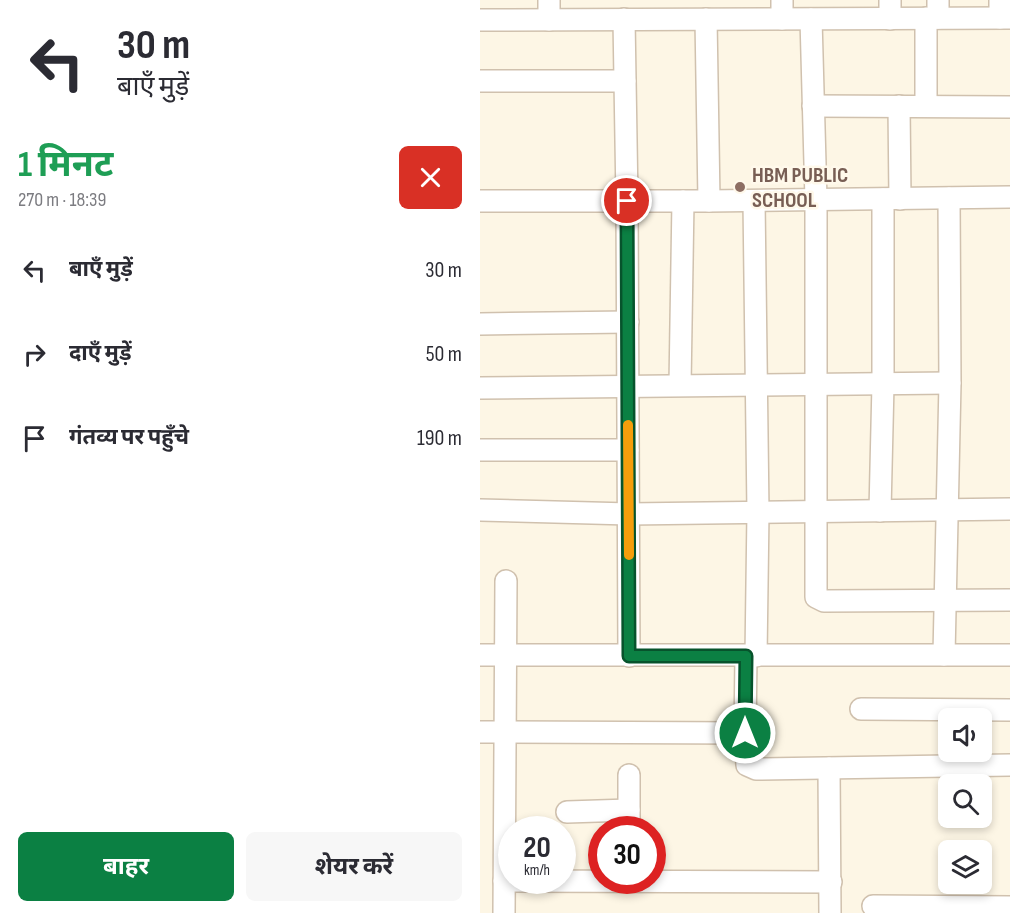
<!DOCTYPE html>
<html lang="hi">
<head>
<meta charset="utf-8">
<style>
	:root { --surface:#fff; --page:#f7f7f7; --text:#2b2b33; --muted:#7c7c81; --accent:#0b8043 }
	body { margin:0; font-family:"Sofia Sans Condensed","Noto Sans Devanagari",sans-serif; background:var(--page); color:var(--text); height:100vh; display:flex; flex-direction:column; font-size:22px; white-space:nowrap }
	* { box-sizing:border-box; margin:0 }
	p { font-size:20px; color:var(--muted) }
	.icon { flex:none; width:33px; height:33px; fill:none; stroke:currentColor; stroke-width:2; stroke-linecap:round; stroke-linejoin:round }
	.map { position:relative; flex:1; overflow:hidden }
	.details { display:flex; flex-direction:column; background:var(--surface); width:480px }
	.details>* { flex:none }
	.banner { background:#fff; color:var(--text); overflow:hidden }
	.fabs { position:absolute; left:458px; top:708px; display:grid; gap:12px }
	.fabs a { display:grid; place-items:center; width:54px; height:54px; border-radius:9px; background:var(--surface); box-shadow:0 3px 9px #0003; font-size:30px }
	.speed { position:absolute; left:18px; top:816px; display:flex; gap:12px; font-size:30px; font-weight:700; text-align:center }
	.speed>* { display:grid; place-content:center; width:78px; height:78px; border-radius:50%; background:var(--surface); box-shadow:0 3px 9px #0003; line-height:1 }
	.speed small { font-size:15px; font-weight:400 }
	.speed .limit { border:9px solid #d22; background:#fff; color:#111 }
	.pin { position:absolute; display:grid; place-items:center; width:51px; height:51px; color:#fff; margin:-26px; border:3px solid #fff; border-radius:50%; box-shadow:0 2px 6px #0007 }
	.me { position:absolute; width:66px; margin:-33px; rotate:0deg; stroke-linejoin:round; filter:drop-shadow(0 0 4px #0008) }
	.turn { display:flex; align-items:center; gap:21px; height:126px; padding:0 18px; font-size:27px }
	.turn .icon { width:78px; height:78px; stroke-width:2.5 }
	.turn b { display:block; font-size:42px; line-height:51px }
	.round { display:grid; place-items:center; flex:none; width:63px; height:63px; border-radius:9px; background:var(--page) }
	.overview { display:flex; align-items:center; justify-content:space-between; height:102px; padding:0 18px }
	h1 { font-size:36px; font-weight:700; line-height:45px; color:#1e9e55 }
	.button { display:flex; gap:12px; margin-top:auto; padding:12px 18px }
	.button a { flex:1; height:69px; border-radius:9px; background:var(--accent); color:#fff; font-size:24px; font-weight:700; line-height:69px; text-align:center }
	.button a+a { background:var(--page); color:var(--text) }
	ul { padding:0; list-style:none }
	li { display:flex; align-items:center; gap:18px; height:84px; padding:0 18px }
	li div { flex:1 }
	li b { display:block; font-size:22px }
	li em { font-style:normal }
	main { display:flex; flex:1; min-height:0 }
	.map>svg:first-child { display:block }
	.lines { fill:none; stroke-linecap:round; stroke-linejoin:round }
	.minor-casing { stroke:#d0c1ae; stroke-width:24 }
	.minor { stroke:#fff; stroke-width:21 }
	.route-casing { stroke:#07532c; stroke-width:15 }
	.route { stroke:#0b8043; stroke-width:10 }
	.slow { stroke:#f59e0b; stroke-width:10 }
	.education-dot { fill:#8d6e63; stroke:#fff9eb; stroke-width:2 }
	.labels { text-anchor:middle; stroke-width:5; stroke-linejoin:round; paint-order:stroke }
	.education-label { font-size:22px; font-weight:bold; fill:#785e54; stroke:#fff9eb; text-anchor:start }
</style>
</head>
<body>
<main>
<section class="details">
<div class="banner">
<div class="turn"><svg class="icon" aria-label="left" viewBox="0 0 24 24"><path d="M17 20v-9H6M10 6l-5 5 5 5"/></svg><div><b>30 m</b>बाएँ मुड़ें</div></div>
</div>
<div class="overview"><div><h1>1 मिनट</h1><p>270 m · 18:39</p></div><a class="round" style="background:#d93025;color:#fff"><svg class="icon" aria-label="close" viewBox="0 0 24 24"><path d="M6 6l12 12M18 6L6 18"/></svg></a></div>
<ul>
<li><svg class="icon" aria-label="left" viewBox="0 0 24 24"><path d="M17 20v-9H6M10 6l-5 5 5 5"/></svg><div><b>बाएँ मुड़ें</b></div><em>30 m</em></li>
<li><svg class="icon" aria-label="right" viewBox="0 0 24 24"><path d="M7 20v-9h11M14 6l5 5-5 5"/></svg><div><b>दाएँ मुड़ें</b></div><em>50 m</em></li>
<li><svg class="icon" aria-label="arrive" viewBox="0 0 24 24"><path d="M6 21V4h12l-3 4 3 4H6"/></svg><div><b>गंतव्य पर पहुँचे</b></div><em>190 m</em></li>
</ul>
<div class="button"><a>बाहर</a><a>शेयर करें</a></div>
</section>
<div class="map">
<svg width="530" height="913" viewBox="0 0 530 913">
	<rect width="100%" height="100%" fill="#fdf6e5"/>
	<g class="lines">
		<defs>
			<g id="minor">
				<path d="M410,0V19"/>
				<path d="M458,0V18"/>
				<path d="M446,18V106"/>
				<path d="M520,18V0"/>
				<path d="M144,19L147,201L149,656"/>
				<path d="M226,19L229,201"/>
				<path d="M302,19V0"/>
				<path d="M331,19L336,200V597L344,601L530,600"/>
				<path d="M0,20L530,18"/>
				<path d="M69,20V0"/>
				<path d="M0,81H145"/>
				<path d="M333,106L530,107"/>
				<path d="M419,106L420,199"/>
				<path d="M0,201H229L530,197"/>
				<path d="M274,201L278,512L276,656"/>
				<path d="M0,324L148,322"/>
				<path d="M200,385L203,201"/>
				<path d="M0,388C157,385 313,386 470,383"/>
				<path d="M0,450H148"/>
				<path d="M0,510L149,514L530,509"/>
				<path d="M400,511L403,384V199"/>
				<path d="M0,655H530"/>
				<path d="M464,655L470,383L469,198"/>
				<path d="M381,709L530,710"/>
				<path d="M0,732L265,733L267,765L276,769L530,765"/>
				<path d="M265,733L266,656"/>
				<path d="M349,768L350,913"/>
				<path d="M87,812L149,810"/>
				<path d="M149,830V775"/>
				<path d="M24,881L351,882"/>
				<path d="M393,906L530,907"/>
				<path d="M24,913L26,581"/>
			</g>
		</defs>
		<use href="#minor" class="minor-casing"/>
		<use href="#minor" class="minor"/>
	</g>
	<g class="lines">
		<defs>
			<path id="route" d="M147,201L149,656H266L265,733"/>
		</defs>
		<use href="#route" class="route-casing"/>
		<use href="#route" class="route"/>
		<path class="slow" d="M148,425L149,555"/>
	</g>
	<circle class="education-dot" cx="260" cy="187" r="6"/>
	<g class="labels">
		<g class="education-label">
			<text x="272" y="182">HBM PUBLIC<tspan x="272" dy="25">SCHOOL</tspan></text>
		</g>
	</g>
</svg>
<div class="fabs">
<a><svg class="icon" aria-label="sound" viewBox="0 0 24 24"><path d="M4 9h4l5-4v14l-5-4H4zM17 9q2 3 0 6"/></svg></a>
<a><svg class="icon" aria-label="search" viewBox="0 0 24 24"><circle cx="10" cy="10" r="6"/><path d="M15 15l6 6"/></svg></a>
<a><svg class="icon" aria-label="layers" viewBox="0 0 24 24"><path d="M12 4l9 5-9 5-9-5zM3 14l9 5 9-5"/></svg></a>
</div>
<div class="speed"><div>20<small>km/h</small></div><div class="limit">30</div></div>
<div class="pin" style="left:147px;top:201px;background:#d93025"><svg class="icon" aria-label="arrive" viewBox="0 0 24 24"><path d="M6 21V4h12l-3 4 3 4H6"/></svg></div>
<svg class="me" style="left:265px;top:733px" viewBox="-20 -20 40 40"><circle r="17" fill="#0b8043" stroke="#fff" stroke-width="3"/><path d="M0-11L8 9 0 5-8 9z" fill="#fff"/></svg>
</div>
</main>
</body>
</html>
